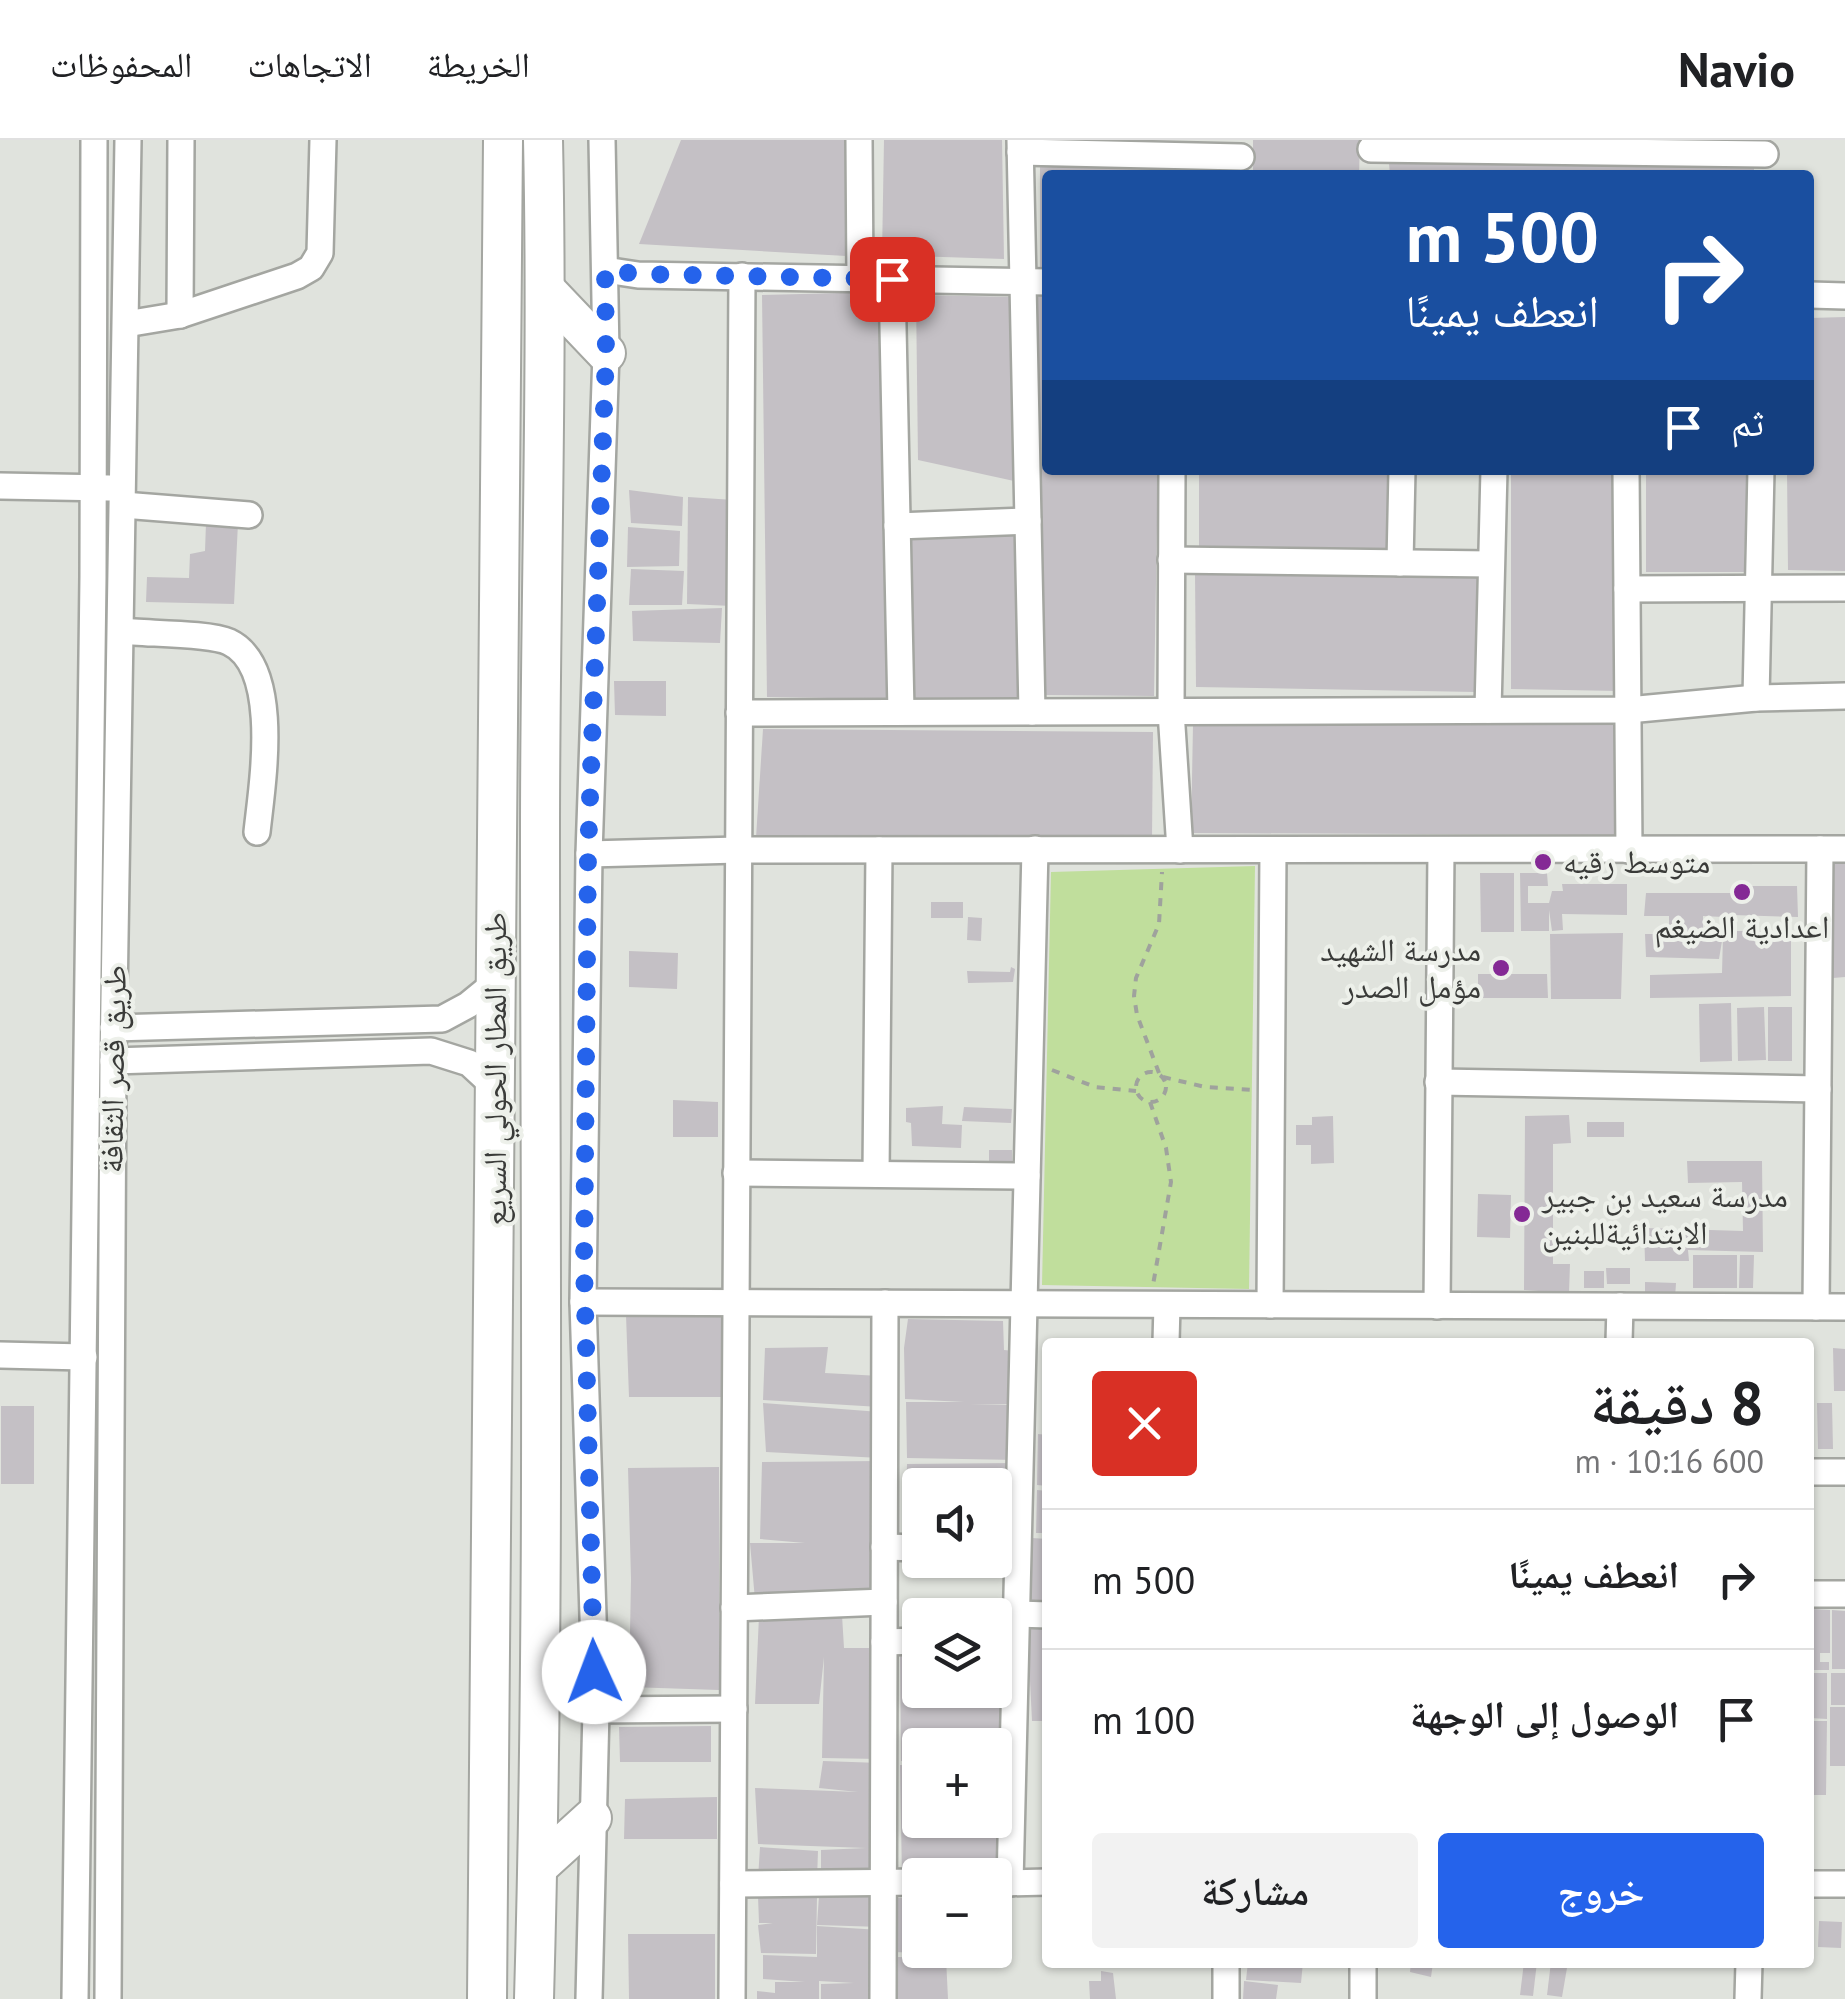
<!DOCTYPE html>
<html lang="ar">
<head>
<meta charset="utf-8">
<style>
	:root { --surface:#fff; --page:#f2f2f2; --text:#202124; --muted:#757577; --line:#e0e0e0; --accent:#2563eb }
	body { margin:0; font-family:"PT Sans","Noto Naskh Arabic",sans-serif; background:var(--page); color:var(--text); direction:rtl; height:100vh; display:flex; flex-direction:column; font-size:38px; white-space:nowrap }
	* { box-sizing:border-box; margin:0 }
	p { font-size:32px; color:var(--muted) }
	.icon { flex:none; width:55px; height:55px; fill:none; stroke:currentColor; stroke-width:2; stroke-linecap:round; stroke-linejoin:round }
	.map { position:relative; flex:1; overflow:hidden; direction:ltr }
	.side { position:absolute; left:1042px; top:1198px; width:772px; height:630px; display:flex; flex-direction:column; background:var(--surface); border-radius:10px; box-shadow:0 2px 8px #0004; direction:rtl }
	.side>* { flex:none }
	.hud { position:absolute; left:1042px; top:30px; width:772px; height:305px; border-radius:10px; box-shadow:0 2px 8px #0004; direction:rtl; background:#1a4fa0; color:#fff; overflow:hidden }
	.buttons { position:absolute; left:902px; top:1328px; display:grid; gap:20px }
	.buttons a { display:grid; place-items:center; width:110px; height:110px; border-radius:10px; background:var(--surface); box-shadow:0 2px 8px #0004; font-size:50px }
	.pin { position:absolute; display:grid; place-items:center; width:85px; height:85px; color:#fff; margin:-42px; border-radius:20px; box-shadow:0 5px 15px #0006 }
	.me { position:absolute; width:110px; margin:-55px; rotate:358deg; stroke-linejoin:round; filter:drop-shadow(0 0 8px #0008) }
	.turn { display:flex; align-items:center; gap:35px; height:210px; padding:0 50px; font-size:45px }
	.turn .icon { width:130px; height:130px; stroke-width:2.5 }
	.turn b { display:block; font-size:70px; line-height:85px }
	.then { display:flex; align-items:center; height:95px; padding:0 50px; background:#0003; gap:20px; font-size:38px }
	.round { display:grid; place-items:center; flex:none; width:105px; height:105px; border-radius:10px; background:var(--page) }
	.overview { display:flex; align-items:center; justify-content:space-between; height:170px; padding:0 50px }
	h1 { font-size:60px; font-weight:600; line-height:75px }
	.button { display:flex; gap:20px; margin-top:auto; padding:20px 50px }
	.button a { flex:1; height:115px; border-radius:10px; background:var(--accent); color:#fff; font-size:40px; font-weight:600; line-height:115px; text-align:center }
	.button a+a { background:var(--page); color:var(--text) }
	ul { padding:0; list-style:none }
	li { display:flex; align-items:center; gap:30px; height:140px; padding:0 50px; border-top:2px solid var(--line) }
	li div { flex:1 }
	li b { display:block; font-size:38px }
	li em { font-style:normal }
	header { display:flex; align-items:center; gap:60px; box-sizing:border-box; height:140px; padding:0 50px; background:var(--surface); border-bottom:2px solid var(--line) }
	header strong { font-size:48px }
	nav { display:flex; gap:55px; margin-inline-start:auto; font-size:35px }
	.map>svg:first-child { display:block }
	.green { fill:#c0de9c }
	.building { fill:#c4c0c5; fill-rule:evenodd }
	.lines { fill:none; stroke-linecap:round; stroke-linejoin:round }
	.minor-casing { stroke:#a4a6a1; stroke-width:30 }
	.highway-casing { stroke:#a4a6a1; stroke-width:42 }
	.path { stroke:#9fa29d; stroke-width:4; stroke-dasharray:8 8; stroke-linecap:butt }
	.minor { stroke:#fff; stroke-width:25 }
	.highway { stroke:#fff; stroke-width:38 }
	.route { stroke:#2563eb; stroke-width:18; stroke-dasharray:0 32.4 }
	.poi-dot { fill:#842995; stroke:#edf0ea; stroke-width:4 }
	.labels { text-anchor:middle; stroke-width:8; stroke-linejoin:round; paint-order:stroke }
	.poi-label { font-size:32px; fill:#3a3b39; stroke:#edf0ea; text-anchor:start }
	.street-label { font-size:32px; fill:#3a3b39; stroke:#edf0ea }
</style>
</head>
<body>
<header>
<strong>Navio</strong>
<nav><a>الخريطة</a><a>الاتجاهات</a><a>المحفوظات</a></nav>
</header>
<div class="map">
<svg width="1845" height="1859" viewBox="0 0 1845 1859">
	<rect width="100%" height="100%" fill="#e0e3dd"/>
	<path class="green" d="M1255,726L1249,1149L1042,1145L1051,732Z"/>
	<g class="building">
		<path d="M681,0H846V116L639,104Z"/>
		<path d="M884,0H1002L1004,119L882,115Z"/>
		<path d="M1253,0H1360L1359,35H1253Z"/>
		<path d="M1754,18V35H1390L1389,23Z"/>
		<path d="M1040,22L1228,28V35H1048V128H1040Z"/>
		<path d="M880,152L889,559L767,557L762,155Z"/>
		<path d="M916,155L1021,157L1014,341L918,320Z"/>
		<path d="M1033,157H1048V330H1158L1154,556L1044,555Z"/>
		<path d="M1845,177V431L1788,430L1787,330H1810V178Z"/>
		<path d="M1199,330H1388V410L1199,406Z"/>
		<path d="M1511,330H1615L1619,551L1511,549Z"/>
		<path d="M1646,330H1747L1744,432H1646Z"/>
		<path d="M629,350L683,357L682,386L631,383Z"/>
		<path d="M688,357L734,360L732,466L687,464Z"/>
		<path d="M206,383H238L234,464L146,462L147,437L189,438L190,414L205,411Z"/>
		<path d="M628,387L680,391L679,426L627,427Z"/>
		<path d="M908,389L1017,395L1021,559H913Z"/>
		<path d="M631,429L684,431L682,465H629Z"/>
		<path d="M1195,434L1479,438L1476,552L1196,547Z"/>
		<path d="M722,468L720,503L633,501L632,471Z"/>
		<path d="M614,541H666V576L615,575Z"/>
		<path d="M1619,582L1617,695L1191,693L1193,585Z"/>
		<path d="M763,589L1153,592L1152,698H756Z"/>
		<path d="M1834,723H1845V837L1833,838Z"/>
		<path d="M1480,733H1514V792H1481Z"/>
		<path d="M1520,733H1547L1548,746H1528V763H1549L1552,751H1563L1562,744H1627V775L1562,774L1563,790L1552,791L1549,770V791H1521Z"/>
		<path d="M1733,746H1797L1798,777L1733,775L1734,791H1791V856L1650,858V835L1722,833L1723,795L1719,819L1646,817L1645,794H1669V776H1644L1646,753H1734ZM1703,776L1723,777V791L1703,793Z"/>
		<rect x="931" y="762" width="32" height="16"/>
		<path d="M968,777L982,778L981,801L967,800Z"/>
		<path d="M1623,793L1621,859H1551L1550,794Z"/>
		<path d="M629,811L678,813L677,849L629,847Z"/>
		<path d="M1011,827L1015,829L1013,842L968,843L967,831L1010,832Z"/>
		<path d="M1478,834H1547L1548,858H1478Z"/>
		<path d="M1731,863L1732,921L1700,922L1699,864Z"/>
		<path d="M1764,867L1766,920L1738,921L1737,868Z"/>
		<rect x="1768" y="867" width="24" height="54"/>
		<path d="M673,960L718,962V997H673Z"/>
		<path d="M943,966L942,984L962,985L961,1008L912,1006L911,983L906,982V968Z"/>
		<path d="M964,967L1012,969L1011,983L962,981Z"/>
		<path d="M1569,975L1571,1003L1553,1004V1124H1570L1569,1153L1524,1150L1525,976Z"/>
		<path d="M1333,976L1334,1023L1311,1024V1005H1296V985H1312V977Z"/>
		<rect x="1587" y="982" width="37" height="15"/>
		<path d="M989,1010H1012V1034L989,1033Z"/>
		<path d="M1687,1021H1762L1763,1112L1688,1110L1689,1121H1645L1644,1088L1743,1091L1742,1042L1688,1043Z"/>
		<path d="M1478,1054L1511,1055L1510,1098L1477,1097Z"/>
		<rect x="1693" y="1115" width="44" height="33"/>
		<path d="M1740,1115H1754L1753,1148H1739Z"/>
		<path d="M1606,1128H1630V1144H1607Z"/>
		<rect x="1584" y="1131" width="20" height="17"/>
		<path d="M1645,1142L1676,1143L1675,1158L1645,1157Z"/>
		<path d="M626,1175L732,1177L731,1257H629Z"/>
		<path d="M908,1179L1003,1181L1004,1210L1014,1211L1012,1264H970L1018,1265L1019,1320L907,1318L906,1262H964L905,1259L904,1208Z"/>
		<path d="M828,1207L825,1233L880,1236V1267L763,1260L765,1208Z"/>
		<path d="M1833,1208L1845,1209V1251H1834Z"/>
		<path d="M763,1263L880,1272V1318L766,1312Z"/>
		<path d="M1817,1263H1832L1833,1309H1818Z"/>
		<rect x="1" y="1266" width="33" height="78"/>
		<path d="M1038,1294L1048,1295V1346L1037,1345Z"/>
		<path d="M880,1321L881,1458L755,1460L750,1403H805L760,1399L762,1322Z"/>
		<path d="M1016,1323L1014,1404H995V1345H920V1405L905,1404L907,1324Z"/>
		<path d="M719,1327V1550L629,1547L631,1439L628,1328Z"/>
		<path d="M1037,1350L1048,1351V1393H1036Z"/>
		<path d="M1032,1398L1048,1399V1462L1028,1463Z"/>
		<path d="M1814,1469L1830,1470V1513H1820V1522H1829V1530H1810V1477H1814Z"/>
		<path d="M1832,1470L1845,1471V1529H1832Z"/>
		<path d="M842,1475L844,1508H881L880,1619L822,1618L824,1517L819,1564H755L759,1476Z"/>
		<path d="M1027,1481L1048,1482V1581H1032Z"/>
		<path d="M900,1510L920,1511V1550H995V1514L1012,1515L1011,1628L995,1627V1605H920V1622L901,1621Z"/>
		<path d="M1810,1533H1827V1579L1810,1578Z"/>
		<rect x="1831" y="1533" width="14" height="32"/>
		<rect x="1830" y="1567" width="15" height="59"/>
		<path d="M1810,1581H1827L1826,1655H1810Z"/>
		<path d="M711,1586V1622H620L619,1587Z"/>
		<path d="M823,1621L880,1623L878,1739L821,1740V1710L866,1708L758,1704L755,1648L858,1652L819,1648Z"/>
		<path d="M900,1625L920,1626V1680H995V1629L1011,1630L1010,1686L970,1685L1010,1688L1006,1739L995,1735H920L902,1738Z"/>
		<path d="M717,1657V1699H624L625,1659Z"/>
		<path d="M760,1707L818,1711L817,1739H758Z"/>
		<path d="M880,1755L881,1787L817,1785L819,1756Z"/>
		<path d="M758,1756H817L816,1814L761,1813L758,1785L773,1783H759Z"/>
		<path d="M995,1756H1003L1002,1811L995,1812Z"/>
		<path d="M896,1758H920V1813L894,1812Z"/>
		<path d="M1819,1781L1842,1782L1841,1808L1818,1807Z"/>
		<path d="M817,1786L880,1790L881,1859H821V1844L854,1843L819,1841V1859H757V1851L775,1853V1842H805L763,1839V1815L817,1817Z"/>
		<path d="M628,1794H715V1859H629Z"/>
		<path d="M898,1817L946,1818L948,1859H897Z"/>
		<path d="M1248,1822H1303L1301,1843L1246,1840Z"/>
		<path d="M1411,1822L1433,1823L1431,1837L1410,1832Z"/>
		<path d="M1524,1822H1537L1533,1856L1520,1855Z"/>
		<path d="M1551,1822H1568L1562,1857L1547,1855Z"/>
		<path d="M1101,1831L1113,1833L1116,1859H1090L1089,1841H1101Z"/>
		<path d="M1244,1841L1278,1845L1276,1859H1243Z"/>
	</g>
	<g class="lines">
		<defs>
			<g id="minor">
				<path d="M859,0L860,138"/>
				<path d="M1020,0L1032,572"/>
				<path d="M1371,9L1765,14"/>
				<path d="M1020,12L1241,17"/>
				<path d="M605,130L638,135L1048,142"/>
				<path d="M892,139L901,572"/>
				<path d="M1810,155L1845,156"/>
				<path d="M180,175L181,0"/>
				<path d="M126,184L180,175L297,136L311,128L320,113L323,0"/>
				<path d="M1172,330L1171,571L1180,710"/>
				<path d="M1626,330L1629,710"/>
				<path d="M0,346L109,348"/>
				<path d="M123,365L249,375"/>
				<path d="M897,386L1028,381"/>
				<path d="M1171,420L1491,424"/>
				<path d="M1400,423L1402,330"/>
				<path d="M1627,449L1845,448"/>
				<path d="M121,491C147,494 209,493 229,502C282,527 262,645 257,692"/>
				<path d="M1756,558L1761,330"/>
				<path d="M1488,570L1494,330"/>
				<path d="M739,573L1628,570L1756,558L1845,556"/>
				<path d="M589,714L738,710L1845,709"/>
				<path d="M113,888L442,879L468,865L495,843"/>
				<path d="M113,921L431,911L469,923L495,947"/>
				<path d="M1438,942L1818,949"/>
				<path d="M736,1033L1027,1036"/>
				<path d="M876,1034L879,710"/>
				<path d="M583,1162L1845,1167"/>
				<path d="M1270,1165L1273,710"/>
				<path d="M1437,1166L1441,710"/>
				<path d="M1816,1167L1820,709"/>
				<path d="M1166,1202L1167,1165"/>
				<path d="M1619,1202L1620,1166"/>
				<path d="M0,1215L84,1217"/>
				<path d="M1810,1332H1845"/>
				<path d="M884,1407L920,1408"/>
				<path d="M1810,1454H1845"/>
				<path d="M734,1468L884,1462"/>
				<path d="M1017,1474L1048,1475"/>
				<path d="M884,1502L920,1501"/>
				<path d="M596,1570L734,1569"/>
				<path d="M998,1743L1048,1742"/>
				<path d="M1010,1743L1035,709"/>
				<path d="M733,1744L920,1742"/>
				<path d="M1810,1744H1845"/>
				<path d="M1226,1822V1859"/>
				<path d="M75,1859L93,437L94,0"/>
				<path d="M108,1859L113,921L128,0"/>
				<path d="M589,1859L596,1570L583,1162L589,714L606,213L602,0"/>
				<path d="M732,1859L742,136"/>
				<path d="M883,1859L885,1163"/>
				<path d="M1363,1859V1822"/>
				<path d="M1748,1859L1749,1822"/>
			</g>
			<g id="highway">
				<path d="M546,150L606,213"/>
				<path d="M538,1727L592,1678"/>
				<path d="M487,1859L503,0"/>
				<path d="M534,1859C545,1470 540,1080 540,691C540,461 548,230 543,0"/>
			</g>
		</defs>
		<use href="#minor" class="minor-casing"/>
		<use href="#highway" class="highway-casing"/>
		<g class="path">
			<path d="M1052,930L1095,947L1136,951"/>
			<circle cx="1151" cy="947" r="15"/>
			<path d="M1159,933L1137,875L1134,856L1136,838L1159,784L1162,732"/>
			<path d="M1163,937L1205,947L1252,950"/>
			<path d="M1150,962L1166,1008L1171,1042L1153,1145"/>
		</g>
		<use href="#minor" class="minor"/>
		<use href="#highway" class="highway"/>
	</g>
	<g class="lines">
		<path class="route" d="M594,1532L584,1124L588,714L606,213L605,130L638,134L892,139"/>
	</g>
	<g class="poi-dot">
		<circle cx="1543" cy="722" r="10"/>
		<circle cx="1742" cy="752" r="10"/>
		<circle cx="1501" cy="828" r="10"/>
		<circle cx="1522" cy="1074" r="10"/>
	</g>
	<g class="labels">
		<g class="poi-label">
			<text x="1563" y="733">متوسط رقيه</text>
			<text x="1742" y="798" text-anchor="middle">اعدادية الضيغم</text>
			<text x="1481" y="821" text-anchor="end">مدرسة الشهيد<tspan x="1481" dy="37">مؤمل الصدر</tspan></text>
			<text x="1542" y="1067">مدرسة سعيد بن جبير<tspan x="1542" dy="37">الابتدائيةللبنين</tspan></text>
		</g>
		<g class="street-label">
			<text transform="translate(113 929) rotate(-89)" y="11">طريق قصر الثقافة</text>
			<text transform="translate(495 929) rotate(-90)" y="11">طريق المطار الحولي السريع</text>
		</g>
	</g>
</svg>
<div class="buttons">
<a><svg class="icon" aria-label="sound" viewBox="0 0 24 24"><path d="M4 9h4l5-4v14l-5-4H4zM17 9q2 3 0 6"/></svg></a>
<a><svg class="icon" aria-label="layers" viewBox="0 0 24 24"><path d="M12 4l9 5-9 5-9-5zM3 14l9 5 9-5"/></svg></a>
<a>+</a>
<a>−</a>
</div>
<div class="pin" style="left:892px;top:139px;background:#d93025"><svg class="icon" aria-label="arrive" viewBox="0 0 24 24"><path d="M6 21V4h12l-3 4 3 4H6"/></svg></div>
<svg class="me" style="left:594px;top:1532px" viewBox="-20 -20 40 40"><circle r="19" fill="#fff"/><path d="M0-13L10 11 0 6-10 11z" fill="#2563eb"/></svg>
<div class="hud">
<div class="turn"><svg class="icon" aria-label="right" viewBox="0 0 24 24"><path d="M7 20v-9h11M14 6l5 5-5 5"/></svg><div><b>500 m</b>انعطف يمينًا</div></div>
<div class="then">ثم<svg class="icon" aria-label="arrive" viewBox="0 0 24 24"><path d="M6 21V4h12l-3 4 3 4H6"/></svg></div>
</div>
<section class="side">
<div class="overview"><div><h1>8 دقيقة</h1><p>600 m · 10:16</p></div><a class="round" style="background:#d93025;color:#fff"><svg class="icon" aria-label="close" viewBox="0 0 24 24"><path d="M6 6l12 12M18 6L6 18"/></svg></a></div>
<ul>
<li><svg class="icon" aria-label="right" viewBox="0 0 24 24"><path d="M7 20v-9h11M14 6l5 5-5 5"/></svg><div><b>انعطف يمينًا</b></div><em>500 m</em></li>
<li><svg class="icon" aria-label="arrive" viewBox="0 0 24 24"><path d="M6 21V4h12l-3 4 3 4H6"/></svg><div><b>الوصول إلى الوجهة</b></div><em>100 m</em></li>
</ul>
<div class="button"><a>خروج</a><a>مشاركة</a></div>
</section>
</div>
</body>
</html>
